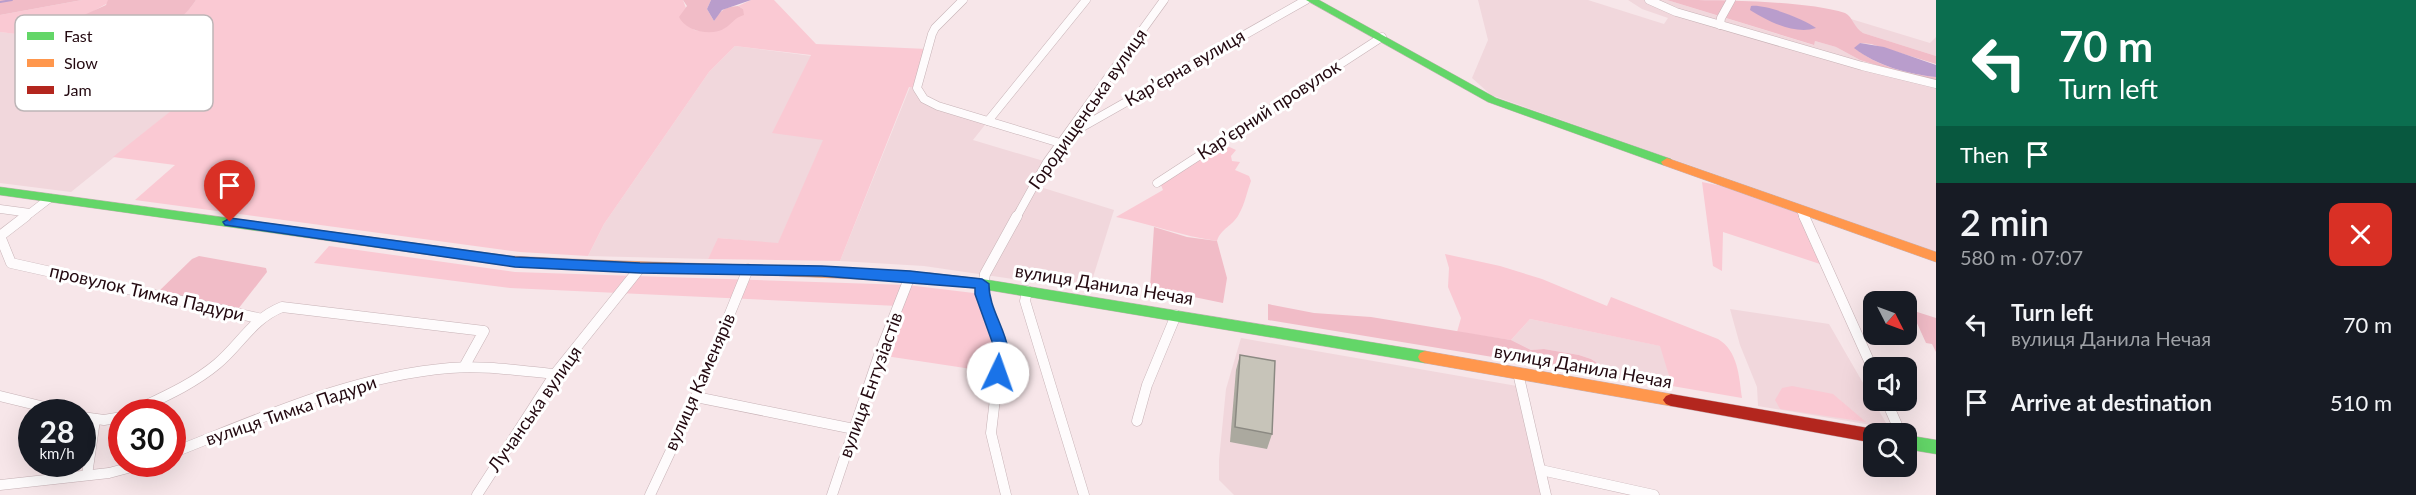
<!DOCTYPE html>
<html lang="en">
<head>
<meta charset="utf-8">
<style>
	:root { --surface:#171b24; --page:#20242c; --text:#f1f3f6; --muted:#9ea1a6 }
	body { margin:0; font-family:Lato,sans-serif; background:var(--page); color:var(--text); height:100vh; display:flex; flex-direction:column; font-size:22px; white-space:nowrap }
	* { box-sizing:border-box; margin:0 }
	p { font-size:20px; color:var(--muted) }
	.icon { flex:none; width:33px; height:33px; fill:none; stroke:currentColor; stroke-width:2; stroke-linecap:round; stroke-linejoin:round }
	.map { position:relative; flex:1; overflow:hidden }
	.side { display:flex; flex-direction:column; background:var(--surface); width:480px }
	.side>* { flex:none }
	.guide { background:#0b6e4f; color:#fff; overflow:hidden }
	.needle { width:39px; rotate:132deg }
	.tools { position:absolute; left:1863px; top:291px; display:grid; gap:12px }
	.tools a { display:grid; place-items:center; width:54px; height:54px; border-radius:12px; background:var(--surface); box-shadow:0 6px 24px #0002; font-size:30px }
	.speed { position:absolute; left:18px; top:399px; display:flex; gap:12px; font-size:30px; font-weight:700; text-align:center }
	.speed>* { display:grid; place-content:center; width:78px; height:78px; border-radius:50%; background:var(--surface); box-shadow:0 6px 24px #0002; line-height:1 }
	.speed small { font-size:15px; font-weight:400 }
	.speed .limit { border:9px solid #d22; background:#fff; color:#111 }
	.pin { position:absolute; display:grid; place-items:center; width:51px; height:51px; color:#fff; margin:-62px -26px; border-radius:50% 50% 50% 0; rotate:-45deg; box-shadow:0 0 6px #0007 }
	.pin .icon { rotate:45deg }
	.me { position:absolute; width:66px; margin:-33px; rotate:3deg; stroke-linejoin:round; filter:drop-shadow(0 0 4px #0008) }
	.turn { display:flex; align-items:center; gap:21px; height:126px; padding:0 24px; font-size:27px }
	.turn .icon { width:78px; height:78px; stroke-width:2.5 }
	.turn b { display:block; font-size:42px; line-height:51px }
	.then { display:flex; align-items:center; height:57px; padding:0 24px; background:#0003; gap:12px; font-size:22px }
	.round { display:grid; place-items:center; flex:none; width:63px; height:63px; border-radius:12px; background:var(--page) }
	.summary { display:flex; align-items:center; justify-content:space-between; height:102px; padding:0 24px }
	h1 { font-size:36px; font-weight:600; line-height:45px }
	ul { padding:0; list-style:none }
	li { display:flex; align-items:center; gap:18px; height:78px; padding:0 24px }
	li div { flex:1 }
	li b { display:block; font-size:22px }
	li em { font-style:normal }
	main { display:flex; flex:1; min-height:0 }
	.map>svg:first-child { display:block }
	.built { fill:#f1d7dc }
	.green { fill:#fac9d3 }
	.forest { fill:#f1bcc7 }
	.water { fill:#b99dcc }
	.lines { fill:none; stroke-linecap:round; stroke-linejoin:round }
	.stream { stroke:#b99dcc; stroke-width:2 }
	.street-far1-casing { stroke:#c7b2b6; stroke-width:9 }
	.street-casing { stroke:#c7b2b6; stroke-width:11 }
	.fast-casing { stroke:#c7b2b6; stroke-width:1 }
	.slow-casing { stroke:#c7b2b6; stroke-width:1 }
	.jam-casing { stroke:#c7b2b6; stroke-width:1 }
	.street-far1 { stroke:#fefbfc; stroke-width:8 }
	.street { stroke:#fefbfc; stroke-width:10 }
	.fast { fill:#63d668; fill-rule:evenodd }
	.slow { fill:#ff974d; fill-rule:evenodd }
	.jam { fill:#b3261e; fill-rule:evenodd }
	.wall { fill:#aba99f }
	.building { fill:#c7c4b9; stroke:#8b8982; stroke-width:1.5 }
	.route { fill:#1a73e8; stroke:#114b97; stroke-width:1.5 }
	.labels { text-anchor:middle; stroke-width:6; stroke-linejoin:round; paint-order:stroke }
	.street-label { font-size:18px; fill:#230910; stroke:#fff }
	.key { fill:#fff; stroke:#bdb5b7; stroke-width:1.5 }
	.key-label { font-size:16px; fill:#230910 }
</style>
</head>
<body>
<main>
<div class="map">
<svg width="1936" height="495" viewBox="0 0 1936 495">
	<rect width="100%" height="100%" fill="#f7e6e9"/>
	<g class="built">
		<path d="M1478,0H1588L1664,24L1668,18L1642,9L1628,0H1667L1813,45L1815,41L1836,47L1860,60L1936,84V252L1491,95L1472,78L1488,40Z"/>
		<path d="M1851,19L1930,43L1936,37V56L1863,33L1857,30Z"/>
		<path d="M0,32L60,39L164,43L198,47L163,72L212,78L71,192L0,183Z"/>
		<path d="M735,46L812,56L773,132L824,139L778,244L719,238L708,259L588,256L604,224L709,72Z"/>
		<path d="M910,87L917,88L924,99L988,121L973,140L1047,162L1034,185L1114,210L1089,290L924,266L840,261Z"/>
		<path d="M1730,309L1829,324L1889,428L1758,406L1757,387L1740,345Z"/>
		<path d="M1530,319L1661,346L1672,386L1621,378L1591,359L1579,355L1544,349L1531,350L1511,340Z"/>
		<path d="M1241,338L1517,386L1541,495H1234L1219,480V460L1226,389Z"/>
	</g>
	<g class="green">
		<path d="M82,0H108V3L79,19C120,25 169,42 196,0H683L694,30C720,35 726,26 743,9L738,6L751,0H774L816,44L927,49L917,88L909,87L840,261L708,259L718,238L778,243L823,140L772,133L811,55L735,46L709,72L604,224L588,256L520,252L135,200L175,165L113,157L211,79L162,73L197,47L164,43L152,51L0,32V15Z"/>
		<path d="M1223,144L1236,150L1231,156L1232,161L1240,162L1235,170L1249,176L1251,181C1247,191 1245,204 1239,214C1233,226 1221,228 1217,241C1182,236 1150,224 1116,217L1163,190L1161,185Z"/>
		<path d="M1702,182L1722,186L1798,213L1820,264L1723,232L1722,271L1713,266Z"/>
		<path d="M329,246L515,272L907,285L982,294L999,339L998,373L879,355L898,306L510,288L314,263Z"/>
		<path d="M1445,254L1500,266L1542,279L1607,306L1611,297L1718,339C1738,351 1739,376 1742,398L1672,386L1660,346L1530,319L1511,340L1457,332L1461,318L1448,287L1449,268Z"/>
		<path d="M1792,386L1833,394L1866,422L1780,409L1775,400L1782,388Z"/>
	</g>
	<g class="forest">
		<path d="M0,0H82L0,15Z"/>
		<path d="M108,0H196C182,21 171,25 147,29L77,23L84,15L106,5Z"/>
		<path d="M683,0H711L707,9L714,21C720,10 725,7 738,6L743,9L744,15C734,18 733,23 725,28C712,37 685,31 679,17L687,6Z"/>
		<path d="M1667,0C1714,0 1804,0 1845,13C1853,17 1854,28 1863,33L1936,56V64L1871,44L1860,43L1855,48C1876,66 1908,74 1936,77V84L1860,60L1836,47L1815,41L1814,45Z"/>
		<path d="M1154,227L1187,237L1217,241L1227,278L1223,303L1150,288Z"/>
		<path d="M199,256L266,268L267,272L235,313L156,294L192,259Z"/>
		<path d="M1268,304L1314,313L1371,317L1511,340L1531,350L1544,349L1579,355L1591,359L1621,378L1268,320Z"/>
		<path d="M1911,310L1936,318V352L1932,344L1926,343Z"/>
	</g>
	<g class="water">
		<path d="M711,0H751L722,10L714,21L707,9Z"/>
		<path d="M1751,6C1766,4 1804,19 1816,28C1795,35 1767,21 1750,10Z"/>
		<path d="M1860,43L1884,47L1936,65V77C1908,74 1877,66 1854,48Z"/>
	</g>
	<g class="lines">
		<path class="stream" d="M0,2L12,0"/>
		<defs>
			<g id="street-far1">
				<path d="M963,0L935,28L932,34L917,88L924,99L938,106L1060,143"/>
				<path d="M1649,0L1676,12L1862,66L1936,84"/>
				<path d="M1720,25L1721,18L1731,0"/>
				<path d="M988,121L1086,0"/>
				<path d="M1068,135L1306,0"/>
				<path d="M1157,183L1382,37"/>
				<path d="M0,209L30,213"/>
				<path d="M1801,210L1804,218"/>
				<path d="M24,218L50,198"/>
				<path d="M1016,218L1047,162L1164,0"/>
			</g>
			<g id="street">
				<path d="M1804,216L1874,372"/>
				<path d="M0,236L11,263L258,318"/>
				<path d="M0,236L26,216"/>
				<path d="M1027,291L1025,301L1084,495"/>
				<path d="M1518,373L1546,495"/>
				<path d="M0,396L65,412"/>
				<path d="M696,397L854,429"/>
				<path d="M1886,400L1901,434"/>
				<path d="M132,412C161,398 192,385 217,364C240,345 252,319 282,307L484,331L464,367"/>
				<path d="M82,417L104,420L122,417"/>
				<path d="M1137,421L1147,385L1176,315"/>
				<path d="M172,453C262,418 352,376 450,368C485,365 520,371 555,374"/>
				<path d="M1541,470L1654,495"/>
				<path d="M87,475L95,420"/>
				<path d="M0,485L109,473L143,464"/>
				<path d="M477,495L555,374L640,268"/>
				<path d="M650,495L696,397L748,269"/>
				<path d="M832,495L879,355L910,276"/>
				<path d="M1006,495L991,433L1001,347L982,294L985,274L1017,216"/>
			</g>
			<g id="fast">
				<path d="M1306,0H1319L1496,98L1671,159L1673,162L1671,165H1663L1488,102Z"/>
				<path d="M0,187L510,256L517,261L510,266L0,195Z"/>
				<path d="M930,273L982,279L1425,351L1430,353L1432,357L1430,361L1425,363L982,289L930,283L923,278Z"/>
				<path d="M1906,435L1936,440V454L1906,449Z"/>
			</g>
			<g id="slow">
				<path d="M1667,158L1936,252V262L1663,165L1661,162Z"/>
				<path d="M510,256C650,264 790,264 930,273L937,278L930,283C790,274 650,273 510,266L503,261Z"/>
				<path d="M1425,351L1671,394L1676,396L1679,400L1676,404L1671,406L1425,363L1420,361L1418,357L1420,353Z"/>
			</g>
			<path id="jam" d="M1671,394L1874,429L1881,434H1874V443L1671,406L1666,404L1663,400L1666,396Z"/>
		</defs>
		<use href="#street-far1" class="street-far1-casing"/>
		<use href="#street" class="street-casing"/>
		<use href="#fast" class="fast-casing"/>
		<use href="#slow" class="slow-casing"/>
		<use href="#jam" class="jam-casing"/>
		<use href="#street-far1" class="street-far1"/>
		<use href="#street" class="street"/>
		<use href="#fast" class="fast"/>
		<use href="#slow" class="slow"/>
		<use href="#jam" class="jam"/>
	</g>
	<path class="wall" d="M1240,355L1272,434L1267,449L1230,442L1236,370Z"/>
	<path class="building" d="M1240,355L1275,361L1272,434L1235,427Z"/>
	<path class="route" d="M230,218L515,257L640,263L822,266L910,271L982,279L989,284C988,315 1021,345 1004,377H993L991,373L994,347L975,294V288L822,276L640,273L515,267L225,225L223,222Z"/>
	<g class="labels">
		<g class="street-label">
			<text transform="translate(1185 68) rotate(-30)" y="6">Карʼєрна вулиця</text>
			<text transform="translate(1088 109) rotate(-55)" y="6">Городищенська вулиця</text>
			<text transform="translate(1269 110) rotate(-33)" y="6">Карʼєрний провулок</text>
			<text transform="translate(1104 285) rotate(9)" y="6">вулиця Данила Нечая</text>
			<text transform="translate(147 293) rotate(13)" y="6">провулок Тимка Падури</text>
			<text transform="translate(1583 367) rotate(10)" y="6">вулиця Данила Нечая</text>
			<text transform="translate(700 382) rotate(-66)" y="6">вулиця Каменярів</text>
			<text transform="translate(871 385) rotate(-70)" y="6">вулиця Ентузіастів</text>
			<text transform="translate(535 409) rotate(-55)" y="6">Лучанська вулиця</text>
			<text transform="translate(291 411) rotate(-19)" y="6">вулиця Тимка Падури</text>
		</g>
	</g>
	<rect x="15" y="15" width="198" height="96" rx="9" class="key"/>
	<rect x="27" y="32" width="27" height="8" fill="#63d668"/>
	<rect x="27" y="59" width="27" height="8" fill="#ff974d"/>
	<rect x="27" y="86" width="27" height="8" fill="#b3261e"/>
	<g class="key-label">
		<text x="64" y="42">Fast</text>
		<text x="64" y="69">Slow</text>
		<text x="64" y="96">Jam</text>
	</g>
</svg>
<div class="tools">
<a><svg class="needle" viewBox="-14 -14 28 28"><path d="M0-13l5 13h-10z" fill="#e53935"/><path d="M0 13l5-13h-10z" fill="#9ea1a6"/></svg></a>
<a><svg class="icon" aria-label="sound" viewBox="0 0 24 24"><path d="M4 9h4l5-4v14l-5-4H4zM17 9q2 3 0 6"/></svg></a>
<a><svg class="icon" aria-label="search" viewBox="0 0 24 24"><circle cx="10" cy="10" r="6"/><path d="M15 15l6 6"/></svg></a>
</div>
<div class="speed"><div>28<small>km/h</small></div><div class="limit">30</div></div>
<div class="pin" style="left:230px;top:222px;background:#d93025"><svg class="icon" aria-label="arrive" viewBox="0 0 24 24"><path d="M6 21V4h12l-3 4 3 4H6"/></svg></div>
<svg class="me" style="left:998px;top:373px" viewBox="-20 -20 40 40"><circle r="19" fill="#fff"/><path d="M0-13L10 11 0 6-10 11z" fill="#1a73e8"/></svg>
</div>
<section class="side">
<div class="guide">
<div class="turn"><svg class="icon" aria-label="left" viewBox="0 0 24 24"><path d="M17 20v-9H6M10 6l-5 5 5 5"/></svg><div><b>70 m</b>Turn left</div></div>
<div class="then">Then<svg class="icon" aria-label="arrive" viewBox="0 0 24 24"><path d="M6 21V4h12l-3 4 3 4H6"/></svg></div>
</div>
<div class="summary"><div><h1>2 min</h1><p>580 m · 07:07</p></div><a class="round" style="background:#d93025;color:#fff"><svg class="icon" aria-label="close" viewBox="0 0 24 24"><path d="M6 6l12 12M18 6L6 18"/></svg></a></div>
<ul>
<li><svg class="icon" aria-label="left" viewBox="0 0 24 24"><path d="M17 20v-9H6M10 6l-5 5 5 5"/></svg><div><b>Turn left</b><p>вулиця Данила Нечая</p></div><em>70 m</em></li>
<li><svg class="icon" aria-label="arrive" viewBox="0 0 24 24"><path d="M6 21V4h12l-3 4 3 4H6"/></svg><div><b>Arrive at destination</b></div><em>510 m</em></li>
</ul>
</section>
</main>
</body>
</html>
